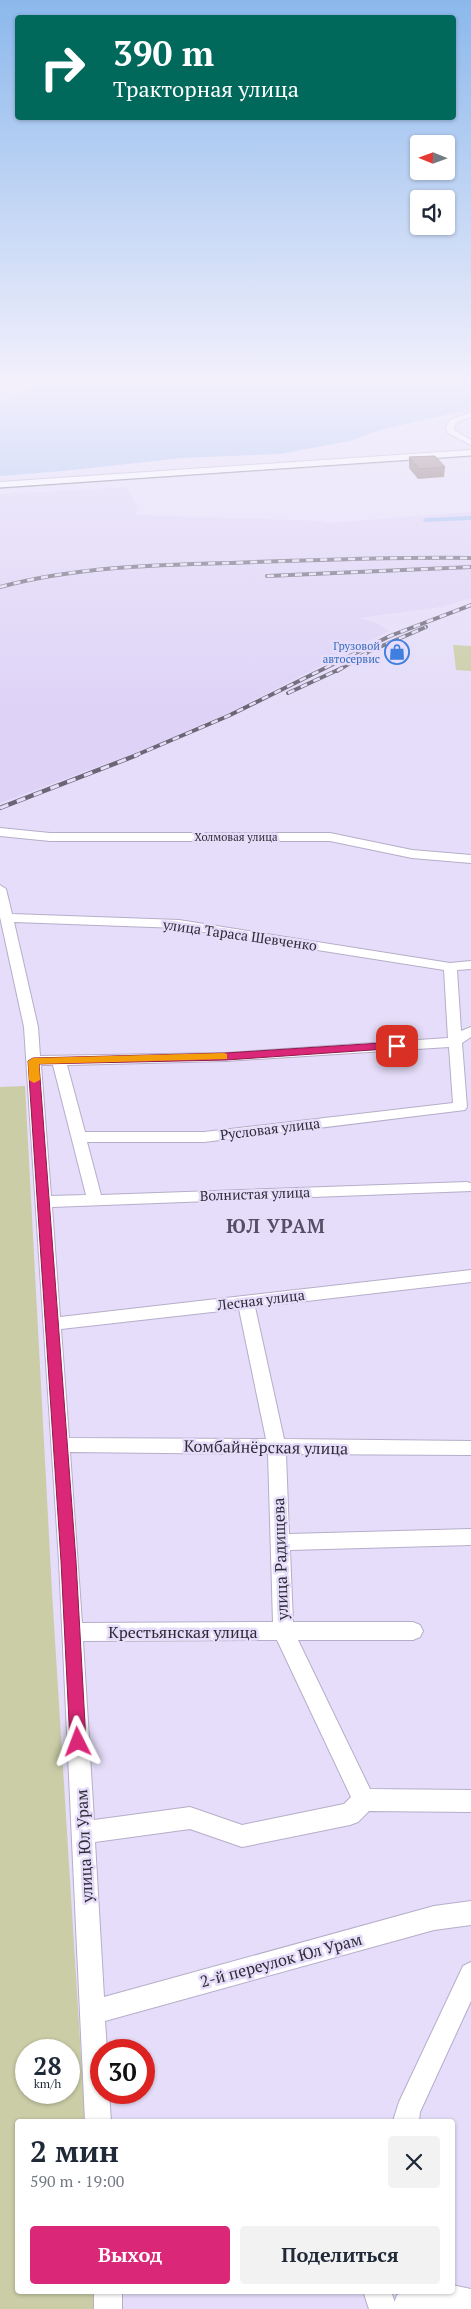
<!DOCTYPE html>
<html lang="ru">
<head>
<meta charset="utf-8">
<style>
	:root { --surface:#fff; --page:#f2f2f3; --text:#1f2937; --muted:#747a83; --accent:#db2777 }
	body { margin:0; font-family:"PT Serif",serif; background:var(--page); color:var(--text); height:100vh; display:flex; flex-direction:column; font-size:19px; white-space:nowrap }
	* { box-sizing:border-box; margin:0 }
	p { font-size:16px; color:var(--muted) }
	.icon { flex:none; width:28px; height:28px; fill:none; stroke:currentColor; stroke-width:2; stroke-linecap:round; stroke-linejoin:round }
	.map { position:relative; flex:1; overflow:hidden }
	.drawer { position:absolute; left:15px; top:2119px; width:440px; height:175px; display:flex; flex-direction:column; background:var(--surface); border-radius:5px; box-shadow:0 1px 4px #0004 }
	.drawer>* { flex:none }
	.top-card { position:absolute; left:15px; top:15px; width:441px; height:105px; border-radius:5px; box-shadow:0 1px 4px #0004; background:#00695c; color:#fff; overflow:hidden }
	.needle { width:32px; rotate:271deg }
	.buttons { position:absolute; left:410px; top:135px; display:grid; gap:10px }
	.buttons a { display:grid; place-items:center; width:45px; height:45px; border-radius:5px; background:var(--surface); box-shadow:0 1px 4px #0004; font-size:25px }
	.speed { position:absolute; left:15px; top:2039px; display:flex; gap:10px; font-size:25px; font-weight:700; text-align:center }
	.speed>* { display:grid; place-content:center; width:65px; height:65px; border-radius:50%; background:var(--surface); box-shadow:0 1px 4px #0004; line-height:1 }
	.speed small { font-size:12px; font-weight:400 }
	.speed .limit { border:8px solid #d22; background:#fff; color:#111 }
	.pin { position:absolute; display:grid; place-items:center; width:42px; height:42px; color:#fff; margin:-21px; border-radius:10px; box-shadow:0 2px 8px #0006 }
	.me { position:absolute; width:55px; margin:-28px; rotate:357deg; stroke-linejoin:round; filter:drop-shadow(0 0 4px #0008) }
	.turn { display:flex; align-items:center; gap:18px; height:105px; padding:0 15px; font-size:22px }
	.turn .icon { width:65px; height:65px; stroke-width:2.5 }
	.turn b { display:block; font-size:35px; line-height:42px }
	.round { display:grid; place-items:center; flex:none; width:52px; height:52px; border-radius:5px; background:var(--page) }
	.overview { display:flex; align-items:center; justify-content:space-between; height:85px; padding:0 15px }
	h1 { font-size:30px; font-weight:700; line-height:38px }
	.button { display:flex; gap:10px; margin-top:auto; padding:10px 15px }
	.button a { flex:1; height:58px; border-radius:5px; background:var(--accent); color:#fff; font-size:20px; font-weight:700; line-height:58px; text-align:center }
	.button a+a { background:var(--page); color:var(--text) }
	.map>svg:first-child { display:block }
	.built { fill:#ded3f7 }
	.green { fill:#cacda6; fill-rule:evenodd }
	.water { fill:#a1bff1 }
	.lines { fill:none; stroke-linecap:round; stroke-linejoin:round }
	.canal { fill:#a1bff1; fill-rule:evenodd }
	.minor-casing { stroke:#b6aec9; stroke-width:2 }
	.tertiary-casing { stroke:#b6aec9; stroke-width:2 }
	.secondary-casing { stroke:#b6aec9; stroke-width:2 }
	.minor { fill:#fff; fill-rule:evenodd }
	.tertiary { fill:#fff; fill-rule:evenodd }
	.secondary { fill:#fff; fill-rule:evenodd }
	.tram { stroke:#6a6676; stroke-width:1 }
	.rail-far1-casing { stroke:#6a6676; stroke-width:4 }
	.rail-casing { stroke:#6a6676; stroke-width:4.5 }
	.rail-far1 { stroke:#e5ddf9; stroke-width:2.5; stroke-dasharray:7; stroke-linecap:butt }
	.rail { stroke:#e5ddf9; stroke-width:3; stroke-dasharray:9; stroke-linecap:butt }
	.wall { fill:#765c59 }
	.building { fill:#896b67; stroke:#604b48 }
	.route { fill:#db2777; stroke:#8e194d }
	.slow { fill:#f59e0b }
	.labels { text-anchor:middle; stroke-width:5; stroke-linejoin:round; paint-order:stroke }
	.far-shop-label { font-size:11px; fill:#366cbe; stroke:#e5ddf9; text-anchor:end }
	.far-street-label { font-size:11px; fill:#2e2b36; stroke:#e5ddf9 }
	.street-label { font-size:14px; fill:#2e2b36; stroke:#e5ddf9 }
	.near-street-label { font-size:16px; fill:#2e2b36; stroke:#e5ddf9 }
	.district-label { font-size:19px; font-weight:bold; letter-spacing:1px; fill:#554e66; stroke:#e5ddf9 }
</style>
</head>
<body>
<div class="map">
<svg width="471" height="2309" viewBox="0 0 471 2309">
	<rect width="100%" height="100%" fill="#e5ddf9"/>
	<path class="built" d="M128,487L138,509L136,515L321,521L328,523L471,512V598L440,607L359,618L376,623L389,631L224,715L143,750L0,803V494Z"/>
	<g class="green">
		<path d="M453,645L471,646V671L456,670Z"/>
		<path d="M25,1086L52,1592L85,2121H18V2291H96L97,2309H0V1087ZM26,2050H69V2092H26Z"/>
	</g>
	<path class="water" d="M33,383H471V409L380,430L350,441L280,454L182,458L63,471L0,476V401L23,394L34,385Z"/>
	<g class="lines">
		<path class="canal" d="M471,516V520L426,522L422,520L426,518Z"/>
		<defs>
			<g id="minor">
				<path d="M471,412V417L456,423L454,427V430L471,440V445L448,433L446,427L450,420Z"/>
				<path d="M0,885L6,889L12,914L179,920L450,963L471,961V969L457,970L461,1031L471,1027V1037L462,1043L467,1107L465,1110L204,1142H87L101,1195L467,1182L471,1183V1191L52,1207L60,1317L471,1270V1282L255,1307L284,1439L471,1441V1455L286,1454L289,1534L471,1529V1545L290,1550L293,1622H413L420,1625L423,1631L420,1637L413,1640H298L370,1789L471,1790V1812L369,1811L358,1822L350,1825L242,1847L190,1829L95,1842L104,1997L434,1906L471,1901V1925L434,1930L105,2021L107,2050H101V2092H109L111,2121H85L59,1561L24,1027L0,917ZM14,922L179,928L444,970L448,1038L226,1053L40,1056L38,1027ZM449,1047L453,1103L204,1132H85L67,1065L226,1061ZM41,1065H53L86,1195L51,1196ZM239,1309L266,1439L69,1438L61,1329ZM70,1452L268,1454L273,1622L82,1623ZM277,1640L351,1797L344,1804L242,1825L190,1807L94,1820L83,1641Z"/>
				<path d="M471,1962V2001L420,2112L419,2121H393L399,2102L463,1966Z"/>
				<rect x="94" y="2291" width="28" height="18"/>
				<path d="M363,2291H391L397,2309H369Z"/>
			</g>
			<path id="tertiary" d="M0,828L50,833H330L412,850L471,855V863L412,858L330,841H50L0,836Z"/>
			<g id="secondary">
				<path d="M471,450V456L0,488V482Z"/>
				<path d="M452,2285L471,2289V2309H392L397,2295L407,2291H452Z"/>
			</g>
		</defs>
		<use href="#minor" class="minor-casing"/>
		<use href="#tertiary" class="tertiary-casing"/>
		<use href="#secondary" class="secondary-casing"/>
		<use href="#minor" class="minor"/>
		<use href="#tertiary" class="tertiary"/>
		<use href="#secondary" class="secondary"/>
		<path class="tram" d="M0,488L471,456"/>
		<defs>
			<g id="rail-far1">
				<path d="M267,576L471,567"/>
				<path d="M0,587C75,567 151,565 229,563C310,560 390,557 471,558"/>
				<path d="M337,671L368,652L426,627"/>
				<path d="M288,693L342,668"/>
				<path d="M134,756L228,716L390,636L471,605"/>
			</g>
			<path id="rail" d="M0,808L137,755"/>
		</defs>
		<use href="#rail-far1" class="rail-far1-casing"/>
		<use href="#rail" class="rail-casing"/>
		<use href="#rail-far1" class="rail-far1"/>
		<use href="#rail" class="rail"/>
	</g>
	<path class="wall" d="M409,457L445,467L444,477L418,479L409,468Z"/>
	<path class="building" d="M435,456L445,467L419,469L409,457Z"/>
	<linearGradient id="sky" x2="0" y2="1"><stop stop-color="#8bb8ec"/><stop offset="0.54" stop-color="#f3f0fc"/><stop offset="1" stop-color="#f3f0fc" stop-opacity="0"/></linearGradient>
	<rect width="471" height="707" fill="url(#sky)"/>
	<path class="route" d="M397,1042L401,1043V1048L226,1060L39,1064L76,1561L86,1742L84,1747L78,1749L73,1747L70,1742L61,1561L28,1061L33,1058L226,1053Z"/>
	<path class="slow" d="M224,1053L227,1054V1059L39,1064L40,1080L34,1083L29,1080L28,1061L33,1058Z"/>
	<defs>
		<symbol id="shop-ring" viewBox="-11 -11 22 22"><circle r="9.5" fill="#e5ddf9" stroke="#3f7fe0" stroke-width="1.5"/><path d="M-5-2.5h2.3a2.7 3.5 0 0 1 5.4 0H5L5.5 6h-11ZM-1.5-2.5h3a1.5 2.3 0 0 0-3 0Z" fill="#3f7fe0"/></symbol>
	</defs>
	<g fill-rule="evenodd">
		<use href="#shop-ring" x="383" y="638" width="28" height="28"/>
	</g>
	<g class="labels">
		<g class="far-shop-label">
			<text x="380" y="650">Грузовой<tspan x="380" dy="13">автосервис</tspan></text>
		</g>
		<g class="far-street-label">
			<text x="236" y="841">Холмовая улица</text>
		</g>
		<g class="street-label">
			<text transform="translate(240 935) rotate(8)" y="5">улица Тараса Шевченко</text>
			<text transform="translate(270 1129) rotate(-7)" y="5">Русловая улица</text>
			<text transform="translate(255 1194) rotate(-2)" y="5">Волнистая улица</text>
			<text transform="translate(261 1300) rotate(-7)" y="5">Лесная улица</text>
		</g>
		<g class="near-street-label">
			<text transform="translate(266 1447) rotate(1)" y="6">Комбайнёрская улица</text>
			<text transform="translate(280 1559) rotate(-92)" y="6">улица Радищева</text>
			<text x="183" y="1638">Крестьянская улица</text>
			<text transform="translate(84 1846) rotate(-93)" y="6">улица Юл Урам</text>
			<text transform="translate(281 1960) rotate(-15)" y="6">2-й переулок Юл Урам</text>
		</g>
		<g class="district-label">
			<text x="276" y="1233">ЮЛ УРАМ</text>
		</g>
	</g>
</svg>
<div class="buttons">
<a><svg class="needle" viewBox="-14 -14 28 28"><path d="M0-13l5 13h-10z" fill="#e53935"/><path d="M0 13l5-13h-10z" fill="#747a83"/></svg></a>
<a><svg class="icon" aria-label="sound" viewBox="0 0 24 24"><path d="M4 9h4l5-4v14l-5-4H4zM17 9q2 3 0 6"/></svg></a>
</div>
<div class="speed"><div>28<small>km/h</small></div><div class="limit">30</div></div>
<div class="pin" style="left:397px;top:1046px;background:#d93025"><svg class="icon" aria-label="arrive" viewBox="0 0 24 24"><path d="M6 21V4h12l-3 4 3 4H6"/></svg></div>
<svg class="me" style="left:78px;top:1742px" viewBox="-20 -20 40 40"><path d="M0-17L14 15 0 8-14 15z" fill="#db2777" stroke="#fff" stroke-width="4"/></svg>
<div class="top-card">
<div class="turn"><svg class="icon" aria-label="right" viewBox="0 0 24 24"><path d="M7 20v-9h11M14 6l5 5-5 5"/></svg><div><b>390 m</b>Тракторная улица</div></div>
</div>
<section class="drawer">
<div class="overview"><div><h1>2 мин</h1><p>590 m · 19:00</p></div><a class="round"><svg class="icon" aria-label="close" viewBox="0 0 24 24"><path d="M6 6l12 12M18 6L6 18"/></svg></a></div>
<div class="button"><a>Выход</a><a>Поделиться</a></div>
</section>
</div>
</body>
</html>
